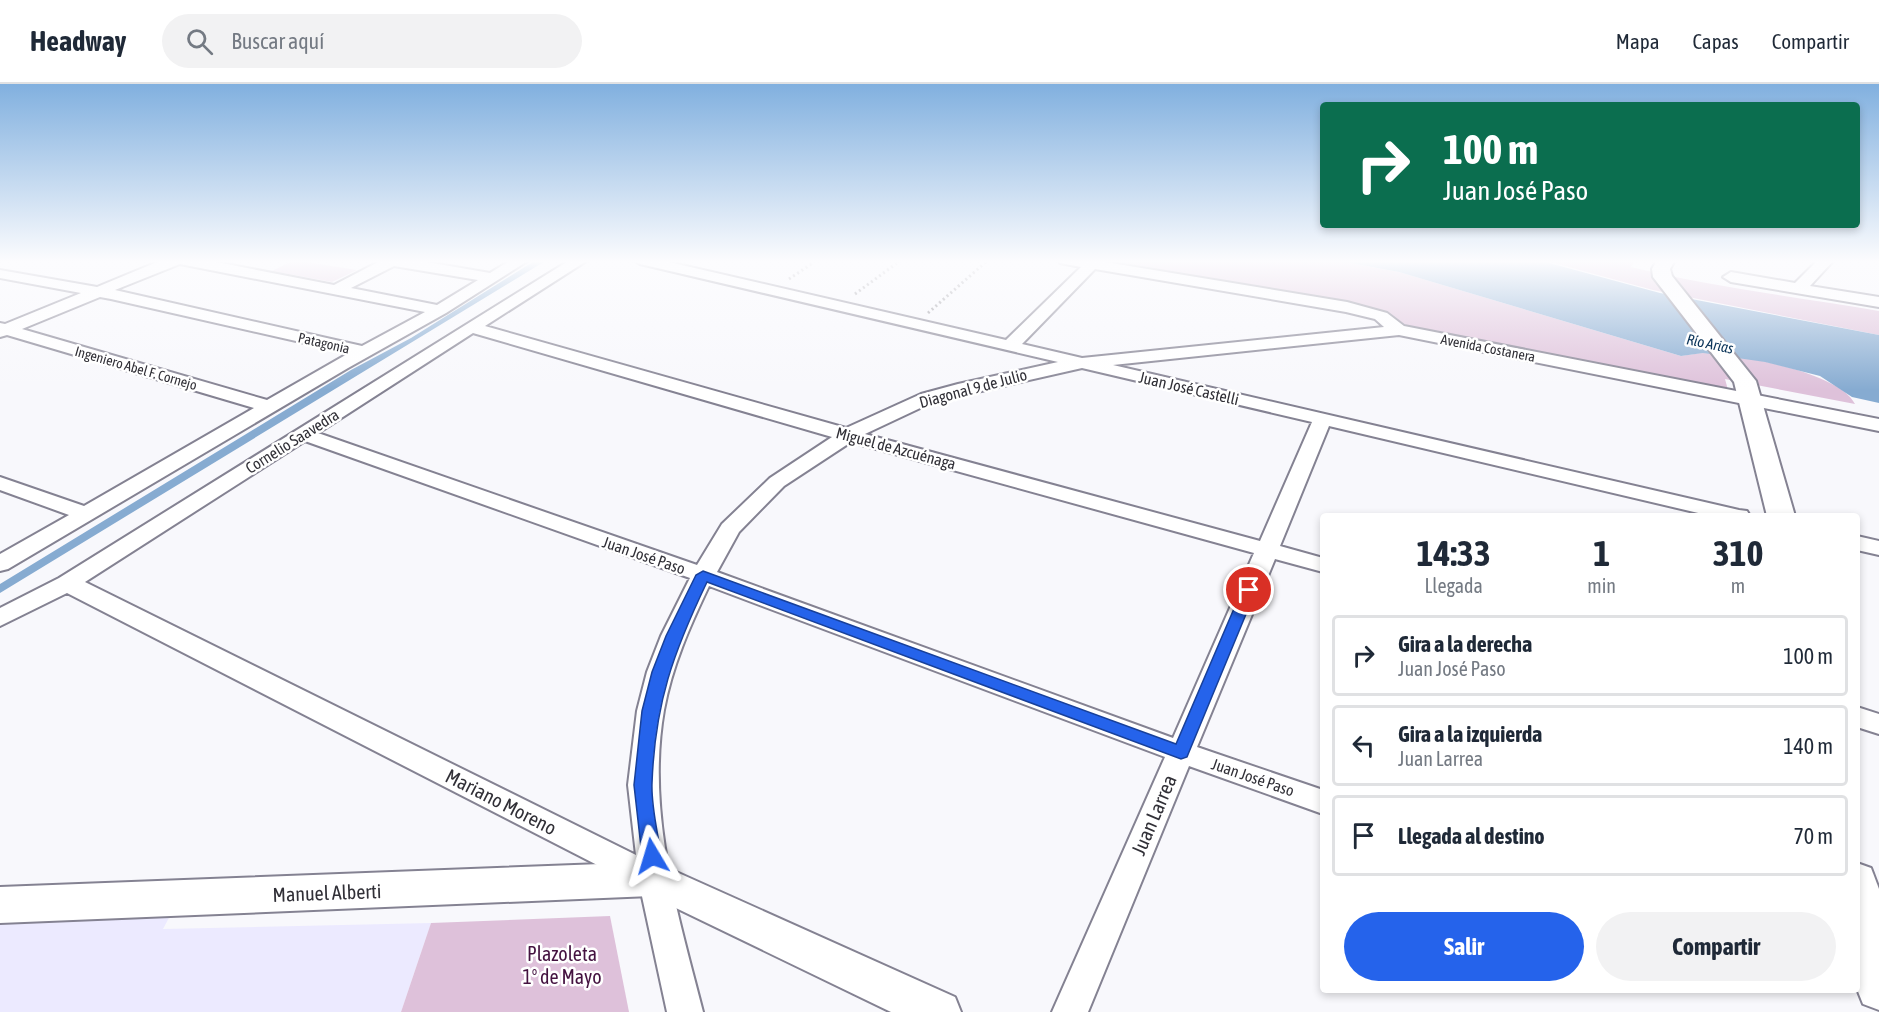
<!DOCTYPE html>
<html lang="es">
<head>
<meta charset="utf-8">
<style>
	:root { --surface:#fff; --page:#f2f2f3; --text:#1f2937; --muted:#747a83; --line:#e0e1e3; --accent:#2563eb }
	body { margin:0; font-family:"Asap Condensed",sans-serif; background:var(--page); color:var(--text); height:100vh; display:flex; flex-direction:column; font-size:22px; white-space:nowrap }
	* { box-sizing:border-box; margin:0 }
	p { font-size:20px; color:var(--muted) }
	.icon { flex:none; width:33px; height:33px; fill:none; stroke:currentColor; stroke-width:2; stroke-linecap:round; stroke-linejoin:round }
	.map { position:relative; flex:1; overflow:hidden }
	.drawer { position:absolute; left:1320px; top:429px; width:540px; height:480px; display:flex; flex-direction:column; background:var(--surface); border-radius:6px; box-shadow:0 3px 9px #0003 }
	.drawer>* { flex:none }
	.hud { position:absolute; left:1320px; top:18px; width:540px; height:126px; border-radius:6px; box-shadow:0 3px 9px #0003; background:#0b6e4f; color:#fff; overflow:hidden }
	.pin { position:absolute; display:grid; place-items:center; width:51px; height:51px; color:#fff; margin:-26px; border:3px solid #fff; border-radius:50%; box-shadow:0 2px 6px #0007 }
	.me { position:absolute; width:66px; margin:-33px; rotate:353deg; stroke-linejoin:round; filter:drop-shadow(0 0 4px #0008) }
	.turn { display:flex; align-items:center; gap:21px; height:126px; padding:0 24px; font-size:27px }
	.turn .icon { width:78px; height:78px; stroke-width:2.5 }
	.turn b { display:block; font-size:42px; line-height:51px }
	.eta { display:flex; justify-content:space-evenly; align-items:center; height:102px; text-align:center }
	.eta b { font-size:36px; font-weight:700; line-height:42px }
	.cta { display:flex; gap:12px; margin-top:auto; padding:12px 24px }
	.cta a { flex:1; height:69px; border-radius:36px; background:var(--accent); color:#fff; font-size:24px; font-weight:700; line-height:69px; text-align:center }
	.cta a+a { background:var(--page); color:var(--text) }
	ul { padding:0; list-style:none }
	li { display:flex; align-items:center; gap:18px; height:81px; margin:0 12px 9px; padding:0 12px; border:3px solid var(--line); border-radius:6px }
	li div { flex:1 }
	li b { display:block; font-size:22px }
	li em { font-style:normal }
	header { display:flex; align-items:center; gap:36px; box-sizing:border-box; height:84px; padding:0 30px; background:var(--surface); border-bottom:2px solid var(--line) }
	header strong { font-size:28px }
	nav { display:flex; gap:33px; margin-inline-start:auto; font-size:21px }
	.search { width:420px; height:54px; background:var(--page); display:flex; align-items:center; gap:15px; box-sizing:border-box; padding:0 21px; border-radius:33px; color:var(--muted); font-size:22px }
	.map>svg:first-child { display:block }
	.built { fill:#eceaff }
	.green { fill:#dec1da }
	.water { fill:#86abd1 }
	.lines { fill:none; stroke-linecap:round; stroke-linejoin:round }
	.minor-casing { stroke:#848292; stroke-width:4 }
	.major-casing { stroke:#848292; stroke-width:4 }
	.path { stroke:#939298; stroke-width:3; stroke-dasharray:2 3; stroke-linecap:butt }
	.minor { fill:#fff; fill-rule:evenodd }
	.major { fill:#fff; fill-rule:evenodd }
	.route { fill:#2563eb; stroke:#184099; stroke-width:1.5 }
	.labels { text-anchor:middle; stroke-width:5; stroke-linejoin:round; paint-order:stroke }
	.far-street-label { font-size:14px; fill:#313037; stroke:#fff }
	.far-water-label { font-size:15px; font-style:italic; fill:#0b3459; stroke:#fff }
	.street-label { font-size:16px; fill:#313037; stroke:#fff }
	.near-street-label { font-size:20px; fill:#313037; stroke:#fff }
	.near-park-label { font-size:20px; fill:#441240; stroke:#fff }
</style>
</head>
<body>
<header>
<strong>Headway</strong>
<div class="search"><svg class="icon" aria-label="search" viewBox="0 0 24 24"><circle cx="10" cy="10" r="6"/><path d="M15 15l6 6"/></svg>Buscar aquí</div>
<nav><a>Mapa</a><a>Capas</a><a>Compartir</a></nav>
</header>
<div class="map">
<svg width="1879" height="928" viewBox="0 0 1879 928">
	<rect width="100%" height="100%" fill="#f8f8fc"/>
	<path class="built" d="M179,815L163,845L431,839L401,928H0V821Z"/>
	<g class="green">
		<path d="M294,176L357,186L332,198L272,187Z"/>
		<path d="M1105,176H1333L1399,188L1681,272C1689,271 1697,269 1704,269C1738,270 1840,288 1855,320L1725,295L1728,306L1408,242L1375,224Z"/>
		<path d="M1543,176H1636L1631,183C1712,203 1796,213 1879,227V251L1653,206Z"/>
		<path d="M610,832L629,928H401L431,839Z"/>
	</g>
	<g class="water">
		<path d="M536,176H547L0,509V500L351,286L411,254Z"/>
		<path d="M1334,176H1538L1660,209L1879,251V319L1852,313L1820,292L1765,278L1703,269L1681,272L1399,188Z"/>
	</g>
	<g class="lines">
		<defs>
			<g id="minor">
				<path d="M162,176H206L334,201L382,176H415L490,189L511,176H529L446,229L348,284L8,485L0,487V470L69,431L0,406V393L84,422L254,324L7,251L0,253V239L5,240L81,209L0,194V186L97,203ZM180,180L425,228L362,262L115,206ZM394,182L478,196L437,221L351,204ZM100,213L111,215L349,269L267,316L22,245Z"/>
				<path d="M570,176H588L485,242L846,344L921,310L958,300L1058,278L640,180L633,176H660L1006,256L1081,183L1060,179L1058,176H1093L1347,218L1387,229L1404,242L1879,335V347L1399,251L1113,281L1739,426L1747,427L1750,432H1711L1329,342L1280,462L1323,474V488L1275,475L1197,663L1323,706V730L1189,682L1088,928H1052L1165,673L709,502C690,542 672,582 664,626C646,728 678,830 703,928H667L640,803L67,509L0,542V524L59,494ZM1095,185L1346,228L1375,235L1384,243L1082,274L1022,260ZM473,249L832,353L770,394L722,440L697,481L318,349ZM1082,284L1312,338L1260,457L865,350L933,318ZM305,357L690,494L661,552L647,588L637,627L628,701L636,771L85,498ZM851,358L1254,469L1173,654L717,488L739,448L784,402Z"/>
				<path d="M1818,176H1834L1810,202L1879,213V223L1731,198L1723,193L1731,188L1795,199Z"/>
				<path d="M1857,452L1879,457V471L1857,466Z"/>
				<path d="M1857,623L1879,630V650L1857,643Z"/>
			</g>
			<g id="major">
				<path d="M1657,176H1675L1670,185L1672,192L1756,297L1795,432H1767L1734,298L1653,193L1652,185Z"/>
				<path d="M654,778L955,913L961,928H891L651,812L0,839V803Z"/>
				<path d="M1857,779L1871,784L1879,805V926L1863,920L1857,905Z"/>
			</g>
		</defs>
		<use href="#minor" class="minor-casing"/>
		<use href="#major" class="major-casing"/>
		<g class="path">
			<path d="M789,195L817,176"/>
			<path d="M855,210L901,176"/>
			<path d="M928,229L988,176"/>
		</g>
		<use href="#minor" class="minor"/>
		<use href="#major" class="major"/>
	</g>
	<linearGradient id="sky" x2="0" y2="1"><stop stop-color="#81b0df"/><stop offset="0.58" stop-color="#fcfcfe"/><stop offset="1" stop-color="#fcfcfe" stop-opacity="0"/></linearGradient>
	<rect width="1879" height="306" fill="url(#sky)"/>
	<path class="route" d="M703,487L1176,660L1242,506L1249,501L1256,506L1189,668L1187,673L1181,675L707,498C673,569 655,619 652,699C651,723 658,748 661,772L658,777L652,780L645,777L642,772L634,701L642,627L652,588L666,552L696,491Z"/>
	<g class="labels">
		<g class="far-street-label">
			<text transform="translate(324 259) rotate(13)" y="5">Patagonia</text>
			<text transform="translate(1488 264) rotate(11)" y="5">Avenida Costanera</text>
			<text transform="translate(136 284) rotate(16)" y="5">Ingeniero Abel F. Cornejo</text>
		</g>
		<g class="far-water-label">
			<text transform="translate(1710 260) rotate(12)" y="5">Río Arias</text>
		</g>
		<g class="street-label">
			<text transform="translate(973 304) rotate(-15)" y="6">Diagonal 9 de Julio</text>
			<text transform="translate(1189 304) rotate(13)" y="6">Juan José Castelli</text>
			<text transform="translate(292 357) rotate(-32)" y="6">Cornelio Saavedra</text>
			<text transform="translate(896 364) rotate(15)" y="6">Miguel de Azcuénaga</text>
			<text transform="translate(644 471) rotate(19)" y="6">Juan José Paso</text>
			<text transform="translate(1253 693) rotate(19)" y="6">Juan José Paso</text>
		</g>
		<g class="near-street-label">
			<text transform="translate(501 718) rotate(27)" y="7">Mariano Moreno</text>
			<text transform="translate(1154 731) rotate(-67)" y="7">Juan Larrea</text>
			<text transform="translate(327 809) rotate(-2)" y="7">Manuel Alberti</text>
		</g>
		<g class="near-park-label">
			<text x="562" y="877">Plazoleta<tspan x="562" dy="23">1° de Mayo</tspan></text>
		</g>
	</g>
</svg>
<div class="pin" style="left:1249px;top:506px;background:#d93025"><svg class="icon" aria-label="arrive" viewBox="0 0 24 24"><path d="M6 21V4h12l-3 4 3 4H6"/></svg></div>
<svg class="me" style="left:652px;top:772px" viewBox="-20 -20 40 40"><path d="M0-17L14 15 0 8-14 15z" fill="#2563eb" stroke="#fff" stroke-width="4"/></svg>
<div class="hud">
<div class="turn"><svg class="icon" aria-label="right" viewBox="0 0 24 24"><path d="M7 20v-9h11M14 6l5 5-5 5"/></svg><div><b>100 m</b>Juan José Paso</div></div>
</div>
<section class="drawer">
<div class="eta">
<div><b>14:33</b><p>Llegada</p></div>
<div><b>1</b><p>min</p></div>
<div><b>310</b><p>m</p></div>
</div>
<ul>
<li><svg class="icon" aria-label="right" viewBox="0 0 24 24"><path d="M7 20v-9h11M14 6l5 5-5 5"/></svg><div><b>Gira a la derecha</b><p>Juan José Paso</p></div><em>100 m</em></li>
<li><svg class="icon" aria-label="left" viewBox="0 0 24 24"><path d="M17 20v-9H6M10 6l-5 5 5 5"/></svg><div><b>Gira a la izquierda</b><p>Juan Larrea</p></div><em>140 m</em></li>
<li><svg class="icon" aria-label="arrive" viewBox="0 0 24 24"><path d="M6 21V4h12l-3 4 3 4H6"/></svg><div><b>Llegada al destino</b></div><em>70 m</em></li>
</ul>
<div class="cta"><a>Salir</a><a>Compartir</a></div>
</section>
</div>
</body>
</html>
